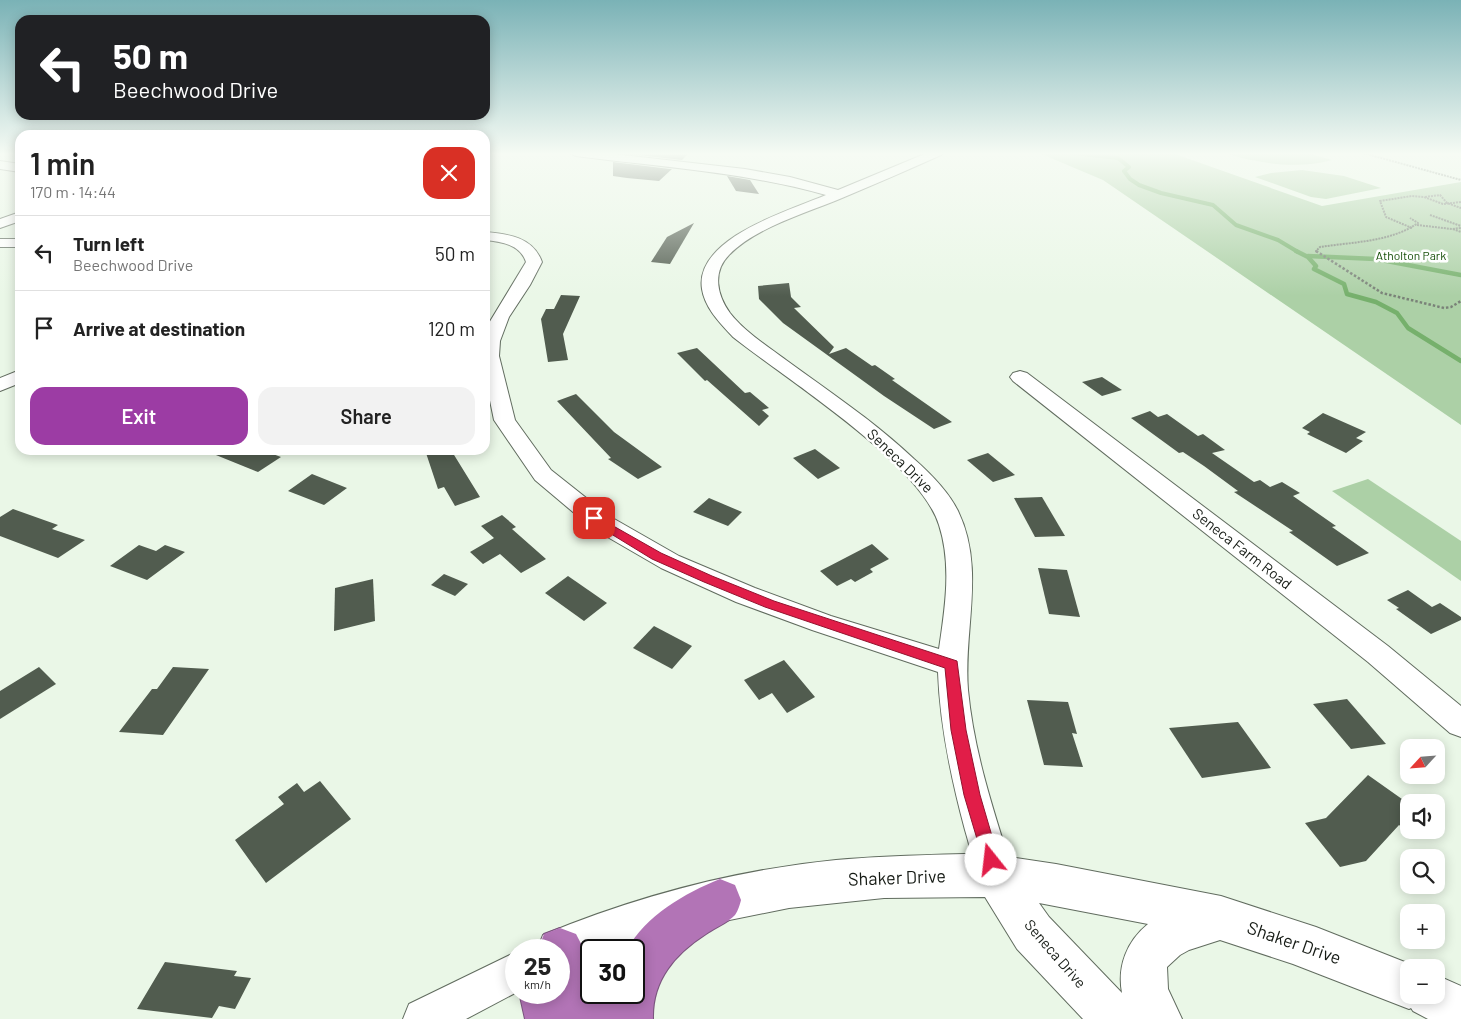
<!DOCTYPE html>
<html lang="en">
<head>
<meta charset="utf-8">
<style>
	:root { --surface:#fff; --page:#f2f2f2; --text:#222; --muted:#767676; --line:#e0e0e0; --accent:#9c3ca4 }
	body { margin:0; font-family:Barlow,sans-serif; background:var(--page); color:var(--text); height:100vh; display:flex; flex-direction:column; font-size:19px; white-space:nowrap }
	* { box-sizing:border-box; margin:0 }
	p { font-size:16px; color:var(--muted) }
	.icon { flex:none; width:28px; height:28px; fill:none; stroke:currentColor; stroke-width:2; stroke-linecap:round; stroke-linejoin:round }
	.map { position:relative; flex:1; overflow:hidden }
	.side { position:absolute; left:15px; top:130px; width:475px; height:325px; display:flex; flex-direction:column; background:var(--surface); border-radius:15px; box-shadow:0 2px 12px #0003 }
	.side>* { flex:none }
	.top-card { position:absolute; left:15px; top:15px; width:475px; height:105px; border-radius:15px; box-shadow:0 2px 12px #0003; background:#202124; color:#fff; overflow:hidden }
	.needle { width:32px; rotate:244deg }
	.tools { position:absolute; left:1400px; top:739px; display:grid; gap:10px }
	.tools a { display:grid; place-items:center; width:45px; height:45px; border-radius:10px; background:var(--surface); box-shadow:0 2px 12px #0003; font-size:25px }
	.speed { position:absolute; left:505px; top:939px; display:flex; gap:10px; font-size:25px; font-weight:700; text-align:center }
	.speed>* { display:grid; place-content:center; width:65px; height:65px; border-radius:50%; background:var(--surface); box-shadow:0 2px 12px #0003; line-height:1 }
	.speed small { font-size:12px; font-weight:400 }
	.speed .limit { border:2px solid #111; border-radius:8px; background:#fff; color:#111 }
	.pin { position:absolute; display:grid; place-items:center; width:42px; height:42px; color:#fff; margin:-21px; border-radius:10px; box-shadow:0 2px 8px #0006 }
	.me { position:absolute; width:55px; margin:-28px; rotate:344deg; stroke-linejoin:round; filter:drop-shadow(0 0 4px #0008) }
	.turn { display:flex; align-items:center; gap:18px; height:105px; padding:0 15px; font-size:22px }
	.turn .icon { width:65px; height:65px; stroke-width:2.5 }
	.turn b { display:block; font-size:35px; line-height:42px }
	.round { display:grid; place-items:center; flex:none; width:52px; height:52px; border-radius:15px; background:var(--page) }
	.summary { display:flex; align-items:center; justify-content:space-between; height:85px; padding:0 15px }
	h1 { font-size:30px; font-weight:600; line-height:38px }
	.action { display:flex; gap:10px; margin-top:auto; padding:10px 15px }
	.action a { flex:1; height:58px; border-radius:15px; background:var(--accent); color:#fff; font-size:20px; font-weight:600; line-height:58px; text-align:center }
	.action a+a { background:var(--page); color:var(--text) }
	ul { padding:0; list-style:none }
	li { display:flex; align-items:center; gap:15px; height:75px; padding:0 15px; border-top:1px solid var(--line) }
	li div { flex:1 }
	li b { display:block; font-size:19px }
	li em { font-style:normal }
	.map>svg:first-child { display:block }
	.green { fill:#acd0a6 }
	.lines { fill:none; stroke-linecap:round; stroke-linejoin:round }
	.stream-far1 { stroke:#76b06c; stroke-width:4 }
	.stream { stroke:#76b06c; stroke-width:4.5 }
	.building { fill:#515c4f }
	.street-casing { stroke:#616c5f; stroke-width:2 }
	.secondary-casing { stroke:#616c5f; stroke-width:2 }
	.highway-casing { stroke:#7b557e; stroke-width:2 }
	.path-far1 { stroke:#7a8278; stroke-width:2; stroke-dasharray:2 1; stroke-linecap:butt }
	.path { stroke:#7a8278; stroke-width:2.5; stroke-dasharray:2.5 2; stroke-linecap:butt }
	.street { fill:#fff; fill-rule:evenodd }
	.secondary { fill:#fff; fill-rule:evenodd }
	.highway { fill:#b274b6; fill-rule:evenodd }
	.route { fill:#e11d48; stroke:#92132f }
	.labels { text-anchor:middle; stroke-width:5; stroke-linejoin:round; paint-order:stroke }
	.far-park-label { font-size:12px; fill:#154e07; stroke:#fff }
	.street-label { font-size:15px; fill:#161b15; stroke:#fff }
	.near-street-label { font-size:18px; fill:#161b15; stroke:#fff }
</style>
</head>
<body>
<div class="map">
<svg width="1461" height="1019" viewBox="0 0 1461 1019">
	<rect width="100%" height="100%" fill="#eaf7e7"/>
	<g class="green">
		<path d="M1039,153H1172L1322,206L1461,182V425L1103,180Z"/>
		<path d="M1223,153H1307L1332,160C1295,170 1259,163 1223,153Z"/>
		<path d="M1302,170L1344,176L1381,188L1326,199L1311,197L1255,177L1271,173Z"/>
		<path d="M1368,479L1461,541V581L1332,491Z"/>
	</g>
	<g class="lines">
		<path class="stream-far1" d="M1072,153L1118,158L1129,167L1124,171L1130,179L1139,185L1161,193L1213,205L1236,225L1278,240L1298,252"/>
		<g class="stream">
			<path d="M1296,251L1308,257L1316,266L1314,269L1344,284L1347,294L1376,302L1397,313L1408,328L1461,361"/>
			<path d="M1308,256L1376,259L1461,275"/>
		</g>
	</g>
	<g class="building">
		<path d="M620,153H689L682,160Z"/>
		<path d="M613,162L670,169H672L659,181L627,178L613,176Z"/>
		<path d="M727,176L750,180L759,194L736,191Z"/>
		<path d="M694,223L670,264L651,262L667,237Z"/>
		<path d="M789,283L791,297L801,307L794,308L834,347L829,354L846,348L872,366L875,365L895,379L892,380L952,422L934,429L884,396L783,323L759,299L758,286Z"/>
		<path d="M561,295L580,296L563,334L568,360L548,362L541,319L546,309H554Z"/>
		<path d="M697,348L745,393L750,392L769,408L762,410L769,416L759,426L707,380L705,381L677,353Z"/>
		<path d="M1102,377L1122,390L1102,396L1082,382Z"/>
		<path d="M576,394L614,432L662,467L638,479L608,459L611,458L557,401Z"/>
		<path d="M1150,411L1158,417L1167,414L1198,436L1203,434L1225,450L1212,453L1254,482L1260,480L1270,487L1282,482L1300,493L1293,496L1336,526L1332,527L1369,553L1337,566L1289,532L1293,531L1234,492L1238,491L1204,466L1183,452L1179,453L1131,418Z"/>
		<path d="M1323,413L1366,432L1356,438L1363,441L1346,453L1307,434L1310,432L1302,428Z"/>
		<path d="M815,449L840,468L818,479L793,458Z"/>
		<path d="M262,450L281,457L258,472L206,451Z"/>
		<path d="M425,450H451L480,497L455,506L444,487L438,489Z"/>
		<path d="M988,453L1015,475L993,482L967,460Z"/>
		<path d="M312,474L347,488L324,505L288,491Z"/>
		<path d="M1042,497L1065,536L1035,537L1014,498Z"/>
		<path d="M709,498L742,512L728,526L693,512Z"/>
		<path d="M13,509L58,525L52,529L85,540L58,558L0,536V517Z"/>
		<path d="M502,515L516,527L512,529L546,559L521,573L500,554L483,564L470,552L494,538L481,526Z"/>
		<path d="M872,544L889,559L870,569L873,572L855,582L851,579L837,586L820,571Z"/>
		<path d="M139,545L156,551L165,545L185,552L147,580L110,566Z"/>
		<path d="M1038,568L1067,570L1080,617L1049,614Z"/>
		<path d="M444,574L468,584L455,596L431,585Z"/>
		<path d="M568,576L607,603L584,621L545,593Z"/>
		<path d="M373,579L375,621L334,631L335,588Z"/>
		<path d="M1408,590L1432,607L1440,603L1461,617V620L1431,634L1396,609L1399,608L1387,600Z"/>
		<path d="M654,626L692,646L672,669L633,648Z"/>
		<path d="M784,660L815,697L787,713L772,693L759,700L744,680Z"/>
		<path d="M39,667L56,684L0,719V691Z"/>
		<path d="M173,667L209,669L163,735L119,732L152,689H157Z"/>
		<path d="M1347,699L1386,744L1351,749L1313,704Z"/>
		<path d="M1027,700L1068,702L1077,734L1072,733L1083,767L1044,765Z"/>
		<path d="M1238,722L1271,768L1202,778L1169,728Z"/>
		<path d="M1368,775L1409,804V832L1399,825L1366,861L1340,867L1305,823L1326,818Z"/>
		<path d="M320,781L351,819L266,883L235,840L284,804L278,797L297,783L304,792Z"/>
		<path d="M165,962L237,971L234,976L251,978L235,1009L219,1006L212,1018L137,1009Z"/>
	</g>
	<g class="lines">
		<defs>
			<g id="street">
				<path d="M570,153H605L745,169L790,177L838,190L927,153H943L941,155C908,170 875,184 842,198C807,213 756,227 729,255C712,272 717,295 730,313C745,332 767,346 786,360C830,392 875,422 914,459C931,474 948,491 958,511C986,569 963,630 968,690C974,754 995,815 1014,876L1009,889L996,894L983,889C975,870 971,850 965,830C951,778 940,726 938,672L812,630L736,602L661,568L592,528L535,480L494,420L485,376L486,328L526,262C520,244 502,242 485,240V232C508,234 533,237 542,262L530,285L509,317L500,341L499,356L515,420L551,470L609,516L679,556L755,588L831,616L939,649C945,608 952,565 939,525C920,463 786,379 733,337C720,323 705,308 702,289C694,238 791,210 826,195C745,172 660,167 576,156Z"/>
				<path d="M0,161L20,164V172L0,169Z"/>
				<path d="M20,212V221L0,228V219Z"/>
				<rect x="0" y="239" width="20" height="8"/>
				<path d="M20,370V383L0,391V378Z"/>
				<path d="M1020,371L1027,373L1388,646L1461,706V737L1450,733L1368,662L1013,381L1010,377L1013,373Z"/>
				<path d="M516,952L517,992L466,1019H403L409,1004Z"/>
			</g>
			<path id="secondary" d="M965,854L996,855L1056,864L1221,896L1316,927L1420,968H1409V995H1436V975L1461,986V1019H1428L1413,1011L1411,1008L1409,1009L1293,964L1220,940L1189,950L1180,955L1167,967L1168,989L1182,1019H1083L1017,949L985,897L884,898L789,908L695,927L620,950H591V960L559,973V950H537L543,935C637,896 735,870 836,860C879,856 922,855 965,854ZM1039,903L1148,924C1127,941 1117,966 1122,993L1049,917Z"/>
			<path id="highway" d="M720,879L735,885L741,900C740,904 738,911 735,915C729,922 714,928 706,934C675,954 652,980 653,1019H525L519,992H559V950H538L544,934L560,928L576,934L591,963V992H608L609,995L610,992H634V950H627C645,916 685,893 720,879Z"/>
		</defs>
		<use href="#street" class="street-casing"/>
		<use href="#secondary" class="secondary-casing"/>
		<use href="#highway" class="highway-casing"/>
		<g class="path-far1">
			<path d="M1363,153L1461,180"/>
			<path d="M1425,197L1440,195L1447,203L1461,208"/>
			<path d="M1430,215L1461,226"/>
			<path d="M1417,225L1452,229L1461,228"/>
			<path d="M1412,228L1386,217L1380,201L1412,196L1424,197L1443,204L1461,202"/>
			<path d="M1453,229L1461,232"/>
			<path d="M1317,252L1316,251L1320,247C1352,242 1391,242 1418,223L1410,218"/>
		</g>
		<path class="path" d="M1316,251L1382,293L1444,308L1451,307L1461,301"/>
		<use href="#street" class="street"/>
		<use href="#secondary" class="secondary"/>
		<use href="#highway" class="highway"/>
	</g>
	<linearGradient id="sky" x2="0" y2="1"><stop stop-color="#7ab2b6"/><stop offset="0.52" stop-color="#f6fbf4"/><stop offset="1" stop-color="#f6fbf4" stop-opacity="0"/></linearGradient>
	<rect width="1461" height="296" fill="url(#sky)"/>
	<path class="route" d="M594,515L661,553L712,576L774,601L957,661L966,730L980,795L999,860L997,866L991,868L985,866L964,795L951,730L945,668L765,607L704,582L652,559L590,521L588,518Z"/>
	<g class="labels">
		<g class="far-park-label">
			<text x="1411" y="260">Atholton Park</text>
		</g>
		<g class="street-label">
			<text transform="translate(900 461) rotate(44)" y="5">Seneca Drive</text>
			<text transform="translate(1242 549) rotate(38)" y="5">Seneca Farm Road</text>
			<text transform="translate(1055 954) rotate(49)" y="5">Seneca Drive</text>
		</g>
		<g class="near-street-label">
			<text transform="translate(897 878) rotate(-2)" y="6">Shaker Drive</text>
			<text transform="translate(1294 943) rotate(19)" y="6">Shaker Drive</text>
		</g>
	</g>
</svg>
<div class="tools">
<a><svg class="needle" viewBox="-14 -14 28 28"><path d="M0-13l5 13h-10z" fill="#e53935"/><path d="M0 13l5-13h-10z" fill="#767676"/></svg></a>
<a><svg class="icon" aria-label="sound" viewBox="0 0 24 24"><path d="M4 9h4l5-4v14l-5-4H4zM17 9q2 3 0 6"/></svg></a>
<a><svg class="icon" aria-label="search" viewBox="0 0 24 24"><circle cx="10" cy="10" r="6"/><path d="M15 15l6 6"/></svg></a>
<a>+</a>
<a>−</a>
</div>
<div class="speed"><div>25<small>km/h</small></div><div class="limit">30</div></div>
<div class="pin" style="left:594px;top:518px;background:#d93025"><svg class="icon" aria-label="arrive" viewBox="0 0 24 24"><path d="M6 21V4h12l-3 4 3 4H6"/></svg></div>
<svg class="me" style="left:991px;top:860px" viewBox="-20 -20 40 40"><circle r="19" fill="#fff"/><path d="M0-13L10 11 0 6-10 11z" fill="#e11d48"/></svg>
<div class="top-card">
<div class="turn"><svg class="icon" aria-label="left" viewBox="0 0 24 24"><path d="M17 20v-9H6M10 6l-5 5 5 5"/></svg><div><b>50 m</b>Beechwood Drive</div></div>
</div>
<section class="side">
<div class="summary"><div><h1>1 min</h1><p>170 m · 14:44</p></div><a class="round" style="background:#d93025;color:#fff"><svg class="icon" aria-label="close" viewBox="0 0 24 24"><path d="M6 6l12 12M18 6L6 18"/></svg></a></div>
<ul>
<li><svg class="icon" aria-label="left" viewBox="0 0 24 24"><path d="M17 20v-9H6M10 6l-5 5 5 5"/></svg><div><b>Turn left</b><p>Beechwood Drive</p></div><em>50 m</em></li>
<li><svg class="icon" aria-label="arrive" viewBox="0 0 24 24"><path d="M6 21V4h12l-3 4 3 4H6"/></svg><div><b>Arrive at destination</b></div><em>120 m</em></li>
</ul>
<div class="action"><a>Exit</a><a>Share</a></div>
</section>
</div>
</body>
</html>
